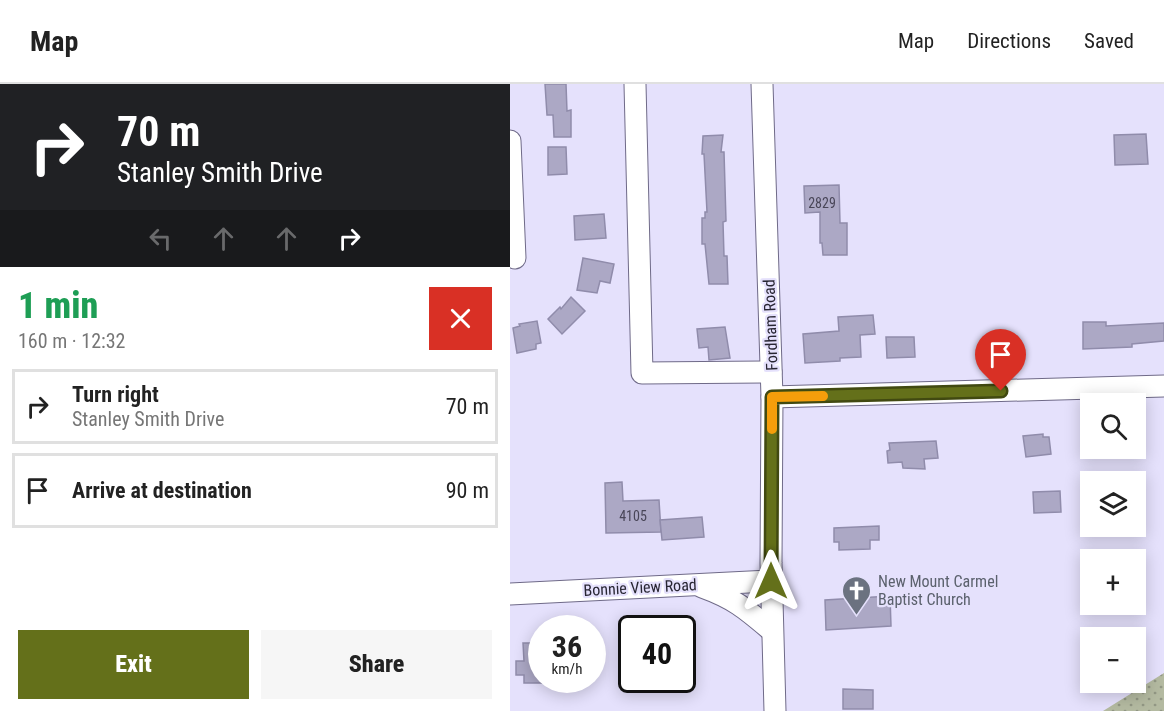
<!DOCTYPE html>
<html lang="en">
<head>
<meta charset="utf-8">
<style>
	:root { --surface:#fff; --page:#f6f6f6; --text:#222; --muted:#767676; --line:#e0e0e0; --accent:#64701a }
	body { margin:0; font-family:"Roboto Condensed",sans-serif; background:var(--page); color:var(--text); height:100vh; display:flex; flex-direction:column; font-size:22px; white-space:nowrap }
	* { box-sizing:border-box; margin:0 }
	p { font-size:20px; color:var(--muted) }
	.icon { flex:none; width:33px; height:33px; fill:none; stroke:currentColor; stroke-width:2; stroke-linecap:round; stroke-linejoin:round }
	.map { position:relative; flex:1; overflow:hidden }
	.side { display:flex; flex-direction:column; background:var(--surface); width:510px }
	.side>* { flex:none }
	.top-card { background:#202124; color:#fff; overflow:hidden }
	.controls { position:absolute; left:570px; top:309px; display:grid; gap:12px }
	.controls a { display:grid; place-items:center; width:66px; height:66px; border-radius:0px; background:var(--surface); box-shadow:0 3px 15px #0003; font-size:30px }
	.speed { position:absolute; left:18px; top:531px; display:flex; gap:12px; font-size:30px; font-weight:700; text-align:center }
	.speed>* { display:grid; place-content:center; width:78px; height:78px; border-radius:50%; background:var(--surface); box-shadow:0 3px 15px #0003; line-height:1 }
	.speed small { font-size:15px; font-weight:400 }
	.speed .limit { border:3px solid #111; border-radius:9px; background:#fff; color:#111 }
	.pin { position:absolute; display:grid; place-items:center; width:51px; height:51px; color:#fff; margin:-62px -26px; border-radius:50% 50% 50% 0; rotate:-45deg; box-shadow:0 0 6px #0007 }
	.pin .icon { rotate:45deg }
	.me { position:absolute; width:66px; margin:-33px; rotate:0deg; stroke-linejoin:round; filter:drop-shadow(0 0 4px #0008) }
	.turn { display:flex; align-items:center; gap:21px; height:126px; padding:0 18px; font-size:27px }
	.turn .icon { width:78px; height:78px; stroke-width:2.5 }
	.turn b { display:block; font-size:42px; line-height:51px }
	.lanes { display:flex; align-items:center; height:57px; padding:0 18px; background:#0003; justify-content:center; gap:30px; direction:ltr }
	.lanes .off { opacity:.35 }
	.round { display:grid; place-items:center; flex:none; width:63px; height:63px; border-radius:0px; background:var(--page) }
	.summary { display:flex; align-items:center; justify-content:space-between; height:102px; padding:0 18px }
	h1 { font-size:36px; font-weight:800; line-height:45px; color:#1e9e55 }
	.button { display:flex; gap:12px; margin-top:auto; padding:12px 18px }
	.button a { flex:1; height:69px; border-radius:0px; background:var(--accent); color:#fff; font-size:24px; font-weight:800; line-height:69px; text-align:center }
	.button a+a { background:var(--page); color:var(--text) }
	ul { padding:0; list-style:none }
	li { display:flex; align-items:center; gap:18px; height:75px; margin:0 12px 9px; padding:0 6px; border:3px solid var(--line); border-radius:0px }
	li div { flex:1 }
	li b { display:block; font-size:22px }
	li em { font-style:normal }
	header { display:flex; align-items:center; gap:36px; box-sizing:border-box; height:84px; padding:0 30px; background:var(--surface); border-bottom:2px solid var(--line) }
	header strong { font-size:28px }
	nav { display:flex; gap:33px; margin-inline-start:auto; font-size:21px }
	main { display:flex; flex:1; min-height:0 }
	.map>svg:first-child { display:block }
	.grass { fill:url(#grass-dots) }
	.building { fill:#aca8c5; stroke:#908cab; stroke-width:1.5 }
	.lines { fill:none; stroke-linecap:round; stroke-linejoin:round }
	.minor-casing { stroke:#6f6a88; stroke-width:23 }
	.minor { stroke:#fff; stroke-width:21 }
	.route-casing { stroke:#414911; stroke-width:15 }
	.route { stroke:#64701a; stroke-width:10 }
	.slow { stroke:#f59e0b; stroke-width:10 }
	.labels { text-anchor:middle; stroke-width:4.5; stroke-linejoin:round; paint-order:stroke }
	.number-label { font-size:14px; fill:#494658 }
	.street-label { font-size:16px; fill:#282633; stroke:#e5e1fc }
	.worship-label { font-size:16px; fill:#5b616d; stroke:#e5e1fc; text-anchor:start }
</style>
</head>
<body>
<header>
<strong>Map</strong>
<nav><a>Map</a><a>Directions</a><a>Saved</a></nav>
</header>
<main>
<section class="side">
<div class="top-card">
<div class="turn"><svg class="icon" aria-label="right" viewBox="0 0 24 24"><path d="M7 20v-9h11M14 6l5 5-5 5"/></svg><div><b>70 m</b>Stanley Smith Drive</div></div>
<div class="lanes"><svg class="icon off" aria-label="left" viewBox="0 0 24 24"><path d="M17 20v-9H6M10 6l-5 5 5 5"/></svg><svg class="icon off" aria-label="ahead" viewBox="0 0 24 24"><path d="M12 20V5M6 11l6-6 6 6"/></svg><svg class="icon off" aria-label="ahead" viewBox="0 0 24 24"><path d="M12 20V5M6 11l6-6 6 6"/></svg><svg class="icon" aria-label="right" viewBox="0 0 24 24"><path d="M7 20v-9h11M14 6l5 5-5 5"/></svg></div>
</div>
<div class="summary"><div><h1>1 min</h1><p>160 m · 12:32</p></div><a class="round" style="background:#d93025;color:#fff"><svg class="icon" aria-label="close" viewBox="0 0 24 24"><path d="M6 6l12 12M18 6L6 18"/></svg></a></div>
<ul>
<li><svg class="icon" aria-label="right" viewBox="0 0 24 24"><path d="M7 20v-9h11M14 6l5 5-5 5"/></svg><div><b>Turn right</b><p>Stanley Smith Drive</p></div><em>70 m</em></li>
<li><svg class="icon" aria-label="arrive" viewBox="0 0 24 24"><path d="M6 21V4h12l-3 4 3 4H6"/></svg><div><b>Arrive at destination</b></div><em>90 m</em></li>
</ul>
<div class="button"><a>Exit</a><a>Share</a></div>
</section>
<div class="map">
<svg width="654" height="627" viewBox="0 0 654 627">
	<defs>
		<pattern id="grass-dots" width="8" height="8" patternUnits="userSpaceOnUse" patternTransform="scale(1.5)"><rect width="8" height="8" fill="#b4baa1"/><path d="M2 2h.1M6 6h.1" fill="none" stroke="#929784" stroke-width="1.8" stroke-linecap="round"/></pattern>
	</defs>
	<rect width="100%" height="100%" fill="#e5e1fc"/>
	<path class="grass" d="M654,589V627H593Z"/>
	<g class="building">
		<path d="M35,0H56L57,27L61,26V53H44L43,31H37Z"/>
		<path d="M636,50L638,80L605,81L604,51Z"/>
		<path d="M213,51L211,68H214L216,137L213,138L214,172H217L218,200H199L195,160H192V134H195V128H197L194,70H192L193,52Z"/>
		<path d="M38,63H56L57,90L38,91Z"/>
		<path d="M329,101L330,139H337V171H313L312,159H310V128L295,129L294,102Z"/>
		<path d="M94,130L96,154L65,156L64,132Z"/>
		<path d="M73,174L104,180L100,199L90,197L87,209L67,206Z"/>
		<path d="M61,213L75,227L52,250L38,235L50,223L51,225Z"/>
		<path d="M363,231L365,250L350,251L351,273L330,274V277L295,279L293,250L329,247L328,233Z"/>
		<path d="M27,237L31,259L26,260V265L7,269L3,244L10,242L9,240Z"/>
		<path d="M573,238H596V242L654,239V257L622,260V263L573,265Z"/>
		<path d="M215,243L220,274L199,276L198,263L189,264L187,245Z"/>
		<path d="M376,253H404L405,273L377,274Z"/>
		<path d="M533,350V353H539L541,370L516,373L513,352Z"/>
		<path d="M426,357L428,374L414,375L415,385L393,384L392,378L378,379L377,367L380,366L379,359Z"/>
		<path d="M112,398L113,417L149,416L151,448L96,449L95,399Z"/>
		<path d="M550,407L551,428L524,429L523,408Z"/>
		<path d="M192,433L194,453L152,456L150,436Z"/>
		<path d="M369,442V456H360V465L329,466V458H324V444Z"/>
		<path d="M380,512L381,542L316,546L315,516Z"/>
		<path d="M13,559H27V562H32V599H14V591H6V577H14Z"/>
		<path d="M333,605L363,606V625H333Z"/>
	</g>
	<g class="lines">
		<defs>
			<g id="minor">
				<path d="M125,0L132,289L261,288"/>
				<path d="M252,0L262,313L261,479L265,627"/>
				<path d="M0,57L5,174"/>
				<path d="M262,313L654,302"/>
				<path d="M192,503C225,515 236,525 262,547"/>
				<path d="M0,510L261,497"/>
			</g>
		</defs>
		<use href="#minor" class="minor-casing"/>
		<use href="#minor" class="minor"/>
	</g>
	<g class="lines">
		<defs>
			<path id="route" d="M261,497L262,313L491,307"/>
		</defs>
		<use href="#route" class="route-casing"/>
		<use href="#route" class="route"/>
		<path class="slow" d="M262,345V313L313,312"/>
	</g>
	<defs>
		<symbol id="church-pin" viewBox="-11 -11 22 30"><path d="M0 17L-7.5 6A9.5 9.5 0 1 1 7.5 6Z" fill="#6b7280" stroke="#e5e1fc"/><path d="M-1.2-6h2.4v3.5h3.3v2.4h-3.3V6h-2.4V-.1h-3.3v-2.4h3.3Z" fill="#fff"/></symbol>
	</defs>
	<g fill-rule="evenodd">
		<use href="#church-pin" x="330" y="490" width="33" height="45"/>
	</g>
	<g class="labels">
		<g class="number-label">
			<text x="312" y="124">2829</text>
			<text x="123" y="437">4105</text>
		</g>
		<g class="street-label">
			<text transform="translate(260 241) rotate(-92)" y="6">Fordham Road</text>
			<text transform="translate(130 503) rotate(-3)" y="6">Bonnie View Road</text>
		</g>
		<g class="worship-label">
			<text x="368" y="503">New Mount Carmel<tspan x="368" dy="18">Baptist Church</tspan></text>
		</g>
	</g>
</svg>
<div class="controls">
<a><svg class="icon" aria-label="search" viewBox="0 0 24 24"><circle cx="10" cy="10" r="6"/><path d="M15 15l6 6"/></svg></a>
<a><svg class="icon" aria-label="layers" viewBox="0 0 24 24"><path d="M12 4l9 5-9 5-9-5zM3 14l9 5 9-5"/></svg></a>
<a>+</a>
<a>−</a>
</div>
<div class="speed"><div>36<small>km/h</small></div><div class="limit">40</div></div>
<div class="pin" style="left:491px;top:307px;background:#d93025"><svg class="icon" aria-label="arrive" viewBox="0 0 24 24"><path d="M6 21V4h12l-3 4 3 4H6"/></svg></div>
<svg class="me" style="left:261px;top:497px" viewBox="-20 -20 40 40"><path d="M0-17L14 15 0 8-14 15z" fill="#64701a" stroke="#fff" stroke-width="4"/></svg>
</div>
</main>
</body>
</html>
